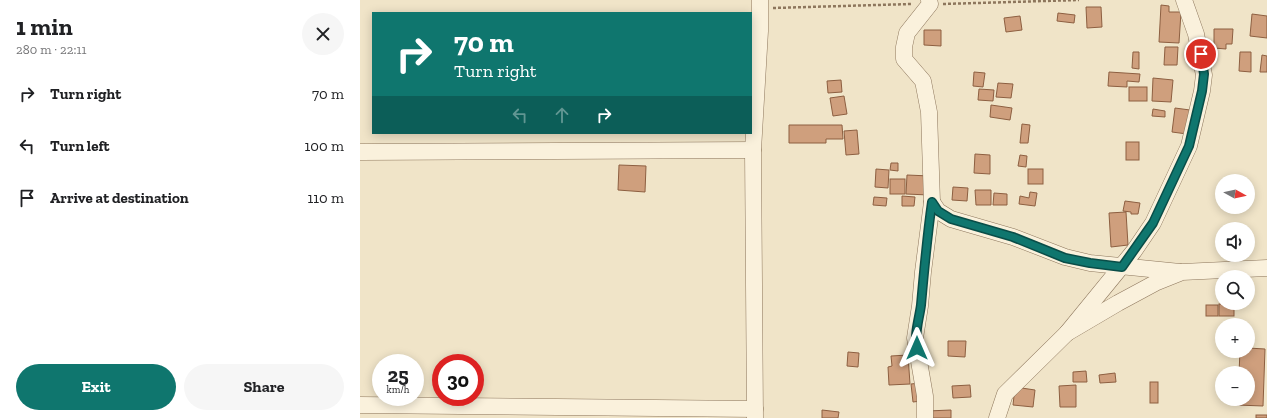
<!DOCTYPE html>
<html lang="en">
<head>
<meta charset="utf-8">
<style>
	:root { --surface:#fff; --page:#f6f6f6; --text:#202124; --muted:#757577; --accent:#0f766e }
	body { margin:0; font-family:"Zilla Slab",serif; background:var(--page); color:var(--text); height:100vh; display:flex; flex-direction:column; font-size:15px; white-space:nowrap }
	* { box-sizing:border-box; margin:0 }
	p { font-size:13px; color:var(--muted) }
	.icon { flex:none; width:22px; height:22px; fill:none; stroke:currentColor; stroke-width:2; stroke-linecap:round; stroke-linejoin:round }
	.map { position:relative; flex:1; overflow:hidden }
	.side { display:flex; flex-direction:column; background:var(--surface); width:360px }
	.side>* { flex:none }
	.top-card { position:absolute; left:12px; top:12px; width:380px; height:122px; border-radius:0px; box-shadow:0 2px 10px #0003; background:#0f766e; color:#fff; overflow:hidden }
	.needle { width:26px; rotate:98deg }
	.tools { position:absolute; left:855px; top:174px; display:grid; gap:8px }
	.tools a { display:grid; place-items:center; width:40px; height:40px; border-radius:50%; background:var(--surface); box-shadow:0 2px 10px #0003; font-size:20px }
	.speed { position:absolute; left:12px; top:354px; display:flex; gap:8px; font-size:20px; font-weight:700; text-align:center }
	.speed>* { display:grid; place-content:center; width:52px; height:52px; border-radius:50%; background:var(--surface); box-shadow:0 2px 10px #0003; line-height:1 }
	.speed small { font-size:10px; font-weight:400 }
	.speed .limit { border:6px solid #d22; background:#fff; color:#111 }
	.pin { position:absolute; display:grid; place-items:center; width:34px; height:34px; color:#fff; margin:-17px; border:2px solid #fff; border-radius:50%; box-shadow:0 1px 4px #0007 }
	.me { position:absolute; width:44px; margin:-22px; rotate:0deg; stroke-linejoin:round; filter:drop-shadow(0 0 3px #0008) }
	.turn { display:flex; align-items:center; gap:14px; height:84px; padding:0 16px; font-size:18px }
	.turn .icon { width:52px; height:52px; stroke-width:2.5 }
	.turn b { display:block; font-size:28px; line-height:34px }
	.lanes { display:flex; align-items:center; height:38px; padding:0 16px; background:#0003; justify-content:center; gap:20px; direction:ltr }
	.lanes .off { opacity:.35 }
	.round { display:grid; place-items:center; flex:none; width:42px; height:42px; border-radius:21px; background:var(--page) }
	.headline { display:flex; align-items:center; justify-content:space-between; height:68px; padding:0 16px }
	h1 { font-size:24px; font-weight:700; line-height:30px }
	.primary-button { display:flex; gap:8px; margin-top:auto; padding:8px 16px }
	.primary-button a { flex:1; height:46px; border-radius:24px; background:var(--accent); color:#fff; font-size:16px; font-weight:700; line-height:46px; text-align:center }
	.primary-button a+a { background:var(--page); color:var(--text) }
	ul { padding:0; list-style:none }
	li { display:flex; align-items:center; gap:12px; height:52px; padding:0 16px }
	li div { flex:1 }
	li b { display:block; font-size:15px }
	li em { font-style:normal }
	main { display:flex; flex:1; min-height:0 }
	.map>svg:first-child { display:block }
	.building { fill:#cf9f7d; stroke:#8d5f41 }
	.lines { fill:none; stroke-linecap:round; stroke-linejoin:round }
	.minor-casing { stroke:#8d765c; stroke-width:17 }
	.path { stroke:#8d765c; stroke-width:2.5; stroke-dasharray:3 2; stroke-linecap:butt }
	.minor { stroke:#faf1dc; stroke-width:16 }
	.route-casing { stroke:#0a4d48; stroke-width:10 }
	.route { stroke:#0f766e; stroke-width:7 }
</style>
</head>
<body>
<main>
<section class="side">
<div class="headline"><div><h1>1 min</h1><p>280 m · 22:11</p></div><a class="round"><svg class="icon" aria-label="close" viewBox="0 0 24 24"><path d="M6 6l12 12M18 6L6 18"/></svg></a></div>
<ul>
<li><svg class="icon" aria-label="right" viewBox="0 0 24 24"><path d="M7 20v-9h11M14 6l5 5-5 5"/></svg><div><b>Turn right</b></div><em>70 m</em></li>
<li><svg class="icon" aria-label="left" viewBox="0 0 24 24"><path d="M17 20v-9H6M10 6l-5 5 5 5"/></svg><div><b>Turn left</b></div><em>100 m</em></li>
<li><svg class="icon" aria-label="arrive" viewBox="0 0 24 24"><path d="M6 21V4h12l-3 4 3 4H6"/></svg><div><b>Arrive at destination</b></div><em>110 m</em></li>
</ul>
<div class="primary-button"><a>Exit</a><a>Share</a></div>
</section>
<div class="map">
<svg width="907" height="418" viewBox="0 0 907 418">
	<rect width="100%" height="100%" fill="#f0e4c8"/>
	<g class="building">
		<path d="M801,5L809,6V12H821L819,43L799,42Z"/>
		<path d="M726,7H741L742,27L727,28Z"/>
		<path d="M698,13L715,15L714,23L697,21Z"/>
		<path d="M892,14L907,16V38L890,36Z"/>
		<path d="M660,16L662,30L646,32L644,18Z"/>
		<path d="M854,29H873L872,44H866V49L854,48Z"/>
		<path d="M564,30H581V46L564,45Z"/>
		<path d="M805,47H818L817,65H804Z"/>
		<path d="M773,52H779V69L772,68Z"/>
		<path d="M880,52H891V72L879,71Z"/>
		<path d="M902,55L907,56V72H900Z"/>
		<path d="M614,72L625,73L623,87L613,86Z"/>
		<path d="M749,72L780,74L779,82L767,81V87L748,86Z"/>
		<path d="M793,78L813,80L811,102L792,101Z"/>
		<path d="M481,80L482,92L468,93L467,81Z"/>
		<path d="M638,83L653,84L651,98L636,97Z"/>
		<rect x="769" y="87" width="18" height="14"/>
		<path d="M619,89L634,90L633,101L618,100Z"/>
		<path d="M484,96L487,114L473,116L470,98Z"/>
		<path d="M631,105L652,108L650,120L630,117Z"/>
		<path d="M815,108L830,110L827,134L812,132Z"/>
		<path d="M793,109L805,111V117L792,116Z"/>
		<path d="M662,124L670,125L668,143H660Z"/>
		<path d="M429,125H482L483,139H466V143H429Z"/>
		<path d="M497,130L499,154L486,155L484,131Z"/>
		<rect x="766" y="142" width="13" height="18"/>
		<path d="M615,154L630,155V174L614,173Z"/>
		<path d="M660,155L667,156L666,167L658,166Z"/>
		<path d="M531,163H538V171L530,170Z"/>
		<path d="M259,165L286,166L285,192L258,190Z"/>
		<path d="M516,169L529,170L528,188L515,187Z"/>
		<rect x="668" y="169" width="15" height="15"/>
		<path d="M547,175L570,176L569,195L546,194Z"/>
		<rect x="530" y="179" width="15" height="15"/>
		<path d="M593,187L608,188L607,201L592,200Z"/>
		<path d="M615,190H631V205H616Z"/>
		<path d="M670,192L677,193L675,206L659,204L660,196L669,198Z"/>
		<path d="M634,193L647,194V205H633Z"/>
		<path d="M542,196L555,197L554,206H542Z"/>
		<path d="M514,197L527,198L526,206L513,205Z"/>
		<path d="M765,201L780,203L778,214H771V212L763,211Z"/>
		<path d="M766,212L768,245L751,247L749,213Z"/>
		<rect x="859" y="304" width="15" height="12"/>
		<rect x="846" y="305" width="12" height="11"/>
		<path d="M588,341H606L605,357L588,356Z"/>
		<path d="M888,348L905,349L903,406L877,405V399H888V373H879L880,351H888Z"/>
		<path d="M488,352L499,353L498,367L487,366Z"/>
		<path d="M548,355L550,384L529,385L528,367L532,366L531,356Z"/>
		<path d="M726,371L727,382H713V372Z"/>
		<path d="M755,373L756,382L740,383L739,375Z"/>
		<rect x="790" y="382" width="8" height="21"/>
		<path d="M560,383L561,401L553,402L551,384Z"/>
		<path d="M610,385L611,397L593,398L592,386Z"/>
		<path d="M716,385V407H700L699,386Z"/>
		<path d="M655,387L675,390L673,407L653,405Z"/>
		<path d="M462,410L479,412L478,418H462Z"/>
		<path d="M591,410V418H567V411Z"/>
		<rect x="896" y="415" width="11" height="3"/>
	</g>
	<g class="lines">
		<defs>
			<g id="minor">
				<path d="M0,152L393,150"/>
				<path d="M572,202L578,211L591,219L653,237L705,257L730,263L820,272"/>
				<path d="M707,333L774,251L793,223L829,146L842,91L844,75L836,34L824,0"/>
				<path d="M0,405L395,409"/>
				<path d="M395,418L393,150L400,31V0"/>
				<path d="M565,418V396L555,338L560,306L563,272L572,202L569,112L563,81L544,59V47L547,33L570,4L569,0"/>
				<path d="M637,418L645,394L707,333L758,303L797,282L822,272L907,268"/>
			</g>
		</defs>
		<use href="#minor" class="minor-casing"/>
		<g class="path">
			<path d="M583,4L719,0"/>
			<path d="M413,8L552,4"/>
		</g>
		<use href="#minor" class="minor"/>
	</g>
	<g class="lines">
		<defs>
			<path id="route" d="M557,348C554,333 559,320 561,305C564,271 567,237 572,202L578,211L591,219L653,237L705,258L730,263L762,267L793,223L829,146L842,91L844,74L841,54"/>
		</defs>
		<use href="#route" class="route-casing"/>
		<use href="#route" class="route"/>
	</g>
</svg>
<div class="tools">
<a><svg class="needle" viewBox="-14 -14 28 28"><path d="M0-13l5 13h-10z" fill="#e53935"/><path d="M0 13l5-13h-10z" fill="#757577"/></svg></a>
<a><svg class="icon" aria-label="sound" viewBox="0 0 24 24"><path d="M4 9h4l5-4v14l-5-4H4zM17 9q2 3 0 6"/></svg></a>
<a><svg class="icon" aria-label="search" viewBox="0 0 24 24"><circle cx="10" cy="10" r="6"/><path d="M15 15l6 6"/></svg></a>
<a>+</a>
<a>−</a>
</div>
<div class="speed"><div>25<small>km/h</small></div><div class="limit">30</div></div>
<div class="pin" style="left:841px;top:54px;background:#d93025"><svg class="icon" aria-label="arrive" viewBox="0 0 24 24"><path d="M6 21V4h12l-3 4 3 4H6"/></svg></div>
<svg class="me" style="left:557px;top:348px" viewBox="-20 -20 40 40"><path d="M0-17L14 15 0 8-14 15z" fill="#0f766e" stroke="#fff" stroke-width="4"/></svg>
<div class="top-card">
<div class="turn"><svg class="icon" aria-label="right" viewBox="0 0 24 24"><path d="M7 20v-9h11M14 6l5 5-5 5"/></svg><div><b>70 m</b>Turn right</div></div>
<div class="lanes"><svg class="icon off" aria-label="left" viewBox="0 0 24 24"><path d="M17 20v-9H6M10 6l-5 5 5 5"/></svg><svg class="icon off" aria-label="ahead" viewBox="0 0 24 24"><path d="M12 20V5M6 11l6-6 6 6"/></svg><svg class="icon" aria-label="right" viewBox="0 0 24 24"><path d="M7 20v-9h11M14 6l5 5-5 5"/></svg></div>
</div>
</div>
</main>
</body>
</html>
